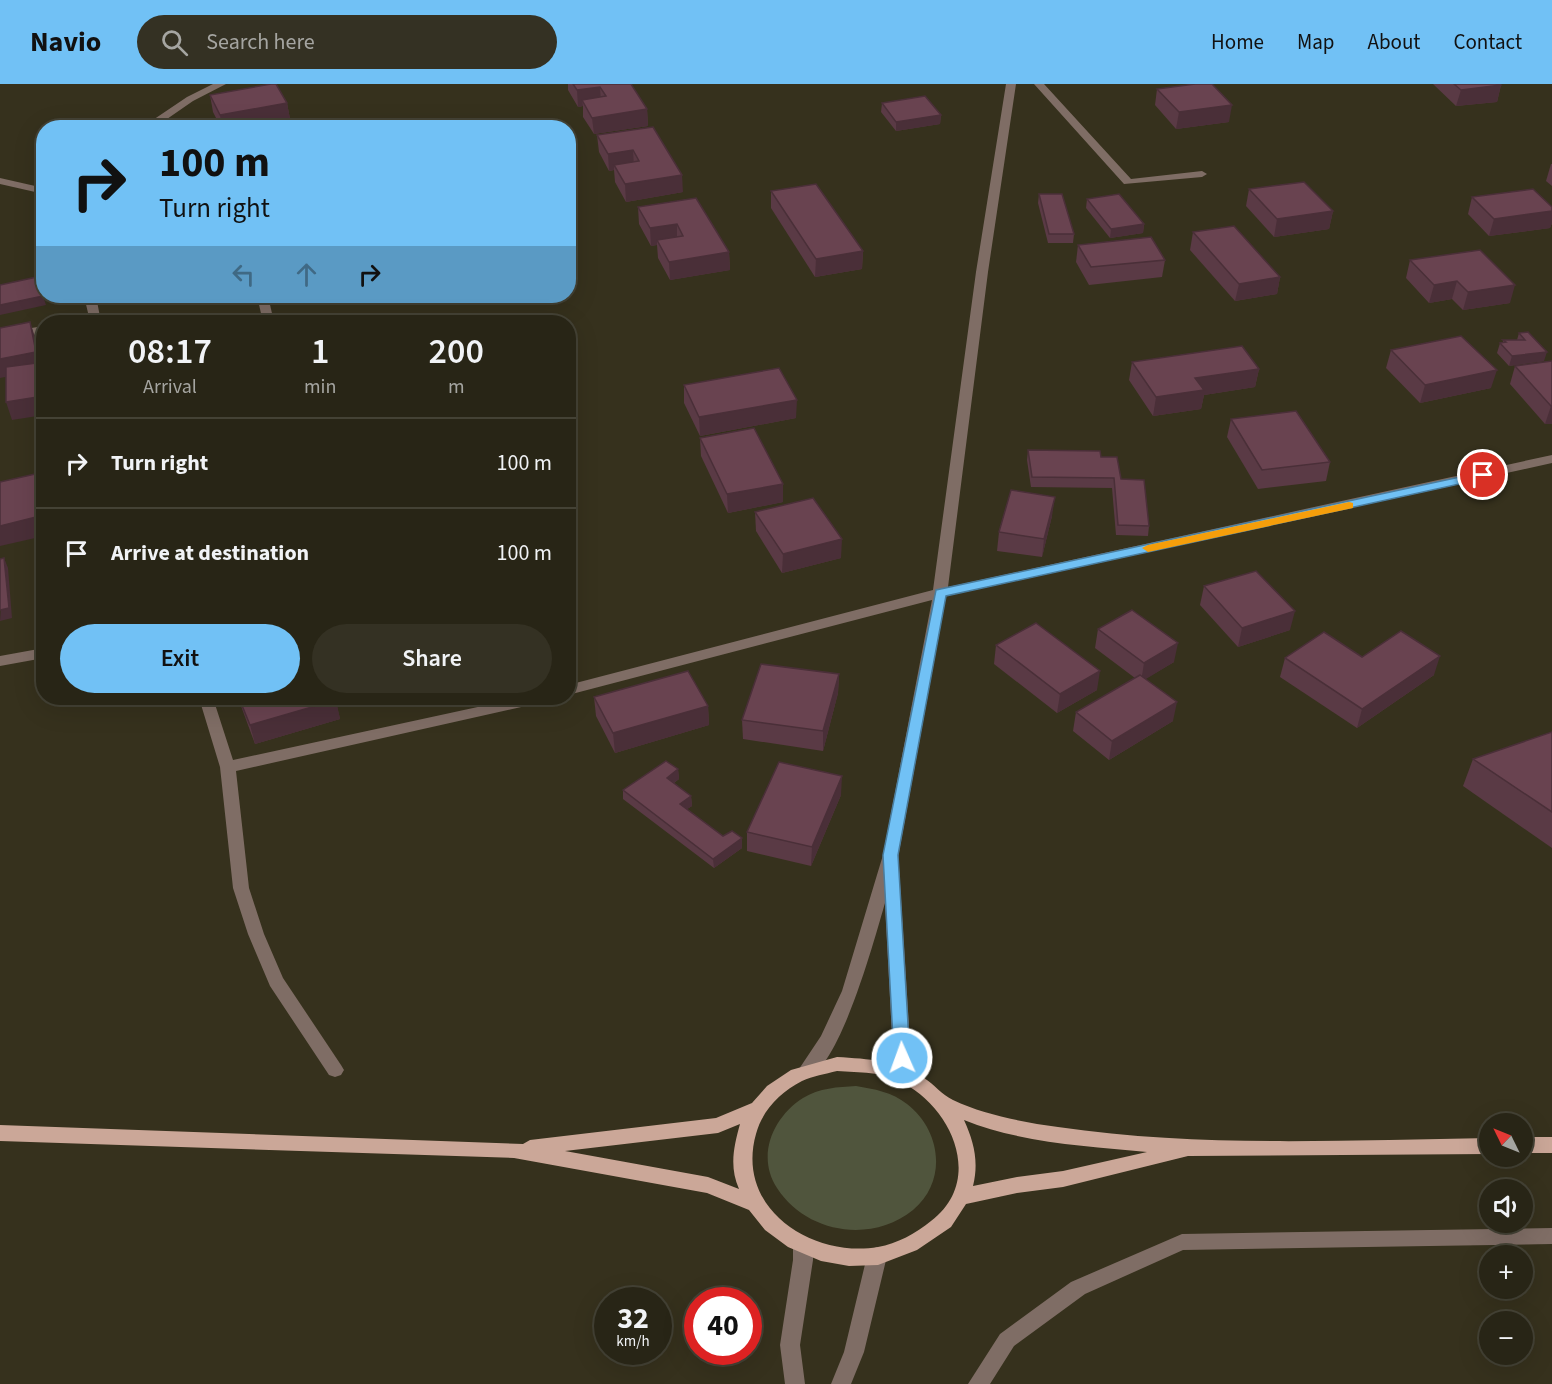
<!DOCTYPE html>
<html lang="en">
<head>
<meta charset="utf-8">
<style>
	:root { --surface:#282516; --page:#343123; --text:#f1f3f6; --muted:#a5a5a1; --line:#444235; --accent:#71c1f5 }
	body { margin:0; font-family:"Source Sans 3",sans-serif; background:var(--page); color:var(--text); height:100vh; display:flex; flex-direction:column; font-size:22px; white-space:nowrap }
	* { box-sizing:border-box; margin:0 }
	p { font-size:20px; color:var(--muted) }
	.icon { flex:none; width:33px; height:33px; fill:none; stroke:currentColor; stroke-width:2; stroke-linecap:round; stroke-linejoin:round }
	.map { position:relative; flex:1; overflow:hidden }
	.side { position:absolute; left:36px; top:231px; width:540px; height:390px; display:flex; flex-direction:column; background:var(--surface); border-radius:24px; box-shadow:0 6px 24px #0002,0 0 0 2px var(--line) }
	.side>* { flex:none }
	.hud { position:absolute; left:36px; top:36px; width:540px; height:183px; border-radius:24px; box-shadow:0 6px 24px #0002,0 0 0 2px var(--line); background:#71c1f5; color:#111; overflow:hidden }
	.needle { width:39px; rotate:313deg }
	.buttons { position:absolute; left:1479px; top:1029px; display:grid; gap:12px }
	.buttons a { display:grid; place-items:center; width:54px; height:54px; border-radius:50%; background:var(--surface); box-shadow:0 6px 24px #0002,0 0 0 2px var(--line); font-size:30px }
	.speed { position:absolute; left:594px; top:1203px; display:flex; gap:12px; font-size:30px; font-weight:700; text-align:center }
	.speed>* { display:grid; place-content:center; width:78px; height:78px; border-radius:50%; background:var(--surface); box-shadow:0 6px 24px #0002,0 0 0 2px var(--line); line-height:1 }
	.speed small { font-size:15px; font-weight:400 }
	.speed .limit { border:9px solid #d22; background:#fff; color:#111 }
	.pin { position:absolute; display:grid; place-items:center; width:51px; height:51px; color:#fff; margin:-26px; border:3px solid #fff; border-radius:50%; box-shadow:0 2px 6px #0007 }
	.me { position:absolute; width:66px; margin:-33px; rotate:358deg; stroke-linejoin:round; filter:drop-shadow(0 0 4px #0008) }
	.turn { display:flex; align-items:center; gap:21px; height:126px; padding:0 24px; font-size:27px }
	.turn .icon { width:78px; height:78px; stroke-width:2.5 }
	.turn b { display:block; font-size:42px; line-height:51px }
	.lanes { display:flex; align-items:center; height:57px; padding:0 24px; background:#0003; justify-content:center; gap:30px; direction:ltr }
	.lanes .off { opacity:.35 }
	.eta { display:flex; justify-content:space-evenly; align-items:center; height:102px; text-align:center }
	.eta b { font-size:36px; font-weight:600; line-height:42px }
	.button { display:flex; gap:12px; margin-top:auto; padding:12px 24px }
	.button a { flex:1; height:69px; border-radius:36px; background:var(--accent); color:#111; font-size:24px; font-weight:600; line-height:69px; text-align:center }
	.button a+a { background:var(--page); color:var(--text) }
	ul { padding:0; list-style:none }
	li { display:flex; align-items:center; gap:18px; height:90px; padding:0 24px; border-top:2px solid var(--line) }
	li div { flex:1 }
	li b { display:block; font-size:22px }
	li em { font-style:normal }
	header { display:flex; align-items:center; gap:36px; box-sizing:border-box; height:84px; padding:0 30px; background:var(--accent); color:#111 }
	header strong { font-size:28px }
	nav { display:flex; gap:33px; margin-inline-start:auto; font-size:21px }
	.search { width:420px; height:54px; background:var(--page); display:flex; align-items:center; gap:15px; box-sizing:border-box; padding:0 21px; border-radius:33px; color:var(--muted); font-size:22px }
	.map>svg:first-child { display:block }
	.green { fill:#50553d }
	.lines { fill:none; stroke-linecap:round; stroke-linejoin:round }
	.minor { fill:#7f6d65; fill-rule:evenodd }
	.major { fill:#cba798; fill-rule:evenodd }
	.wall { fill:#5a3a45 }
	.shaded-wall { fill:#4a2f38 }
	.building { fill:#694350; stroke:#4a2f38; stroke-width:1.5 }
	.route { fill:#71c1f5; stroke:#497d9f; stroke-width:1.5 }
	.slow { fill:#f59e0b }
</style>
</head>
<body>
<header>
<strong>Navio</strong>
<div class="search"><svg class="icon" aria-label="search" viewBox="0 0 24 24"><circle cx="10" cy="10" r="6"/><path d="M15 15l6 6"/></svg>Search here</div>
<nav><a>Home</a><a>Map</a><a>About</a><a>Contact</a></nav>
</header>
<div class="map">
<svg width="1552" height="1300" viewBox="0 0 1552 1300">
	<rect width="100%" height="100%" fill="#36311d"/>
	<path class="green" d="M856,1002C874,1005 892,1008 907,1020C941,1046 948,1097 913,1126C871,1160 806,1149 777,1104C756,1072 773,1033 803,1014C819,1004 838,1003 856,1002Z"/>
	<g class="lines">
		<g class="minor">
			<path d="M213,0H226L193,17L154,44H141L187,13Z"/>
			<path d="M1006,0H1016L988,188L948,503L1552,371V379L946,512L897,779L899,783L912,990L909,995L903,997L897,995L894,990L885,819C877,846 835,1005 800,993L797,988L821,952L842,907L883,771L932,516L568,611V601L933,506L976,188Z"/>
			<path d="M1034,0H1044L1131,95L1202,87L1207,90L1202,93L1124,100Z"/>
			<path d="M0,94L44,104V110L0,100Z"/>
			<path d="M84,212H96L101,238H70L72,236L89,233Z"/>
			<path d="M257,212H268L274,238H263Z"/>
			<path d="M44,242V249L0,257V249Z"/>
			<path d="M44,564V574L0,582V572Z"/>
			<path d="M199,614H213L233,676L519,614H546L539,619L236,687L249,804L264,850L283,894L341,981L344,986L341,991L335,993L329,991L270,902L248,850L233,804L220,683Z"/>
			<path d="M1552,1144V1160L1183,1166L1085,1210L1014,1262L990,1300H968L1000,1250L1071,1198L1182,1150Z"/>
			<path d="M803,1154L810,1156L813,1162V1176L800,1261L805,1300H785L780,1261L793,1176V1162L796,1156Z"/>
			<path d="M877,1163L884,1166L887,1172L864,1268L851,1300H831L844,1268L867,1172L870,1166Z"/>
		</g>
		<g class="major">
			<path d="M837,973C869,975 896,976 924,994C934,1000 942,1011 953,1016C985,1031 1022,1038 1058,1043C1201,1064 1346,1056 1490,1054V1070L1188,1072L1063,1103L1017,1109L966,1120L951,1143L917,1166L878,1181L849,1182L821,1177L788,1163L765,1146L749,1126L707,1109L514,1074L0,1057V1041L523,1060L530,1056L716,1034L752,1019L767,1002L791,986ZM837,987C860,989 882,987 903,999C953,1025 984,1097 931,1137C916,1149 897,1160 878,1163C811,1174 735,1124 756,1050C762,1027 780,1008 802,997C813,992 825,990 837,987ZM964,1036C1021,1059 1086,1062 1147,1068L1063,1087L1017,1093L973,1102C979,1078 974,1058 964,1036ZM740,1040C734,1062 729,1082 739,1105L708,1093L565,1067L718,1049Z"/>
			<rect x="1522" y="1053" width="30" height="16"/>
		</g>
	</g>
	<g class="wall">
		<path d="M568,0H631L647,25L648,42L594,50L583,33V22L578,23L568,6Z"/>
		<path d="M1433,0H1500L1501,1L1497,18L1456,22Z"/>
		<path d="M1157,5L1229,38L1176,45L1155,21Z"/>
		<path d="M210,11L287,19L290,35L284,36L288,44H221L213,28Z"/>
		<path d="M882,19L941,31L940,40L896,47L881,28Z"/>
		<path d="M653,43L683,108L626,118L615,98L614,86L609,87L599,68L597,51Z"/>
		<path d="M1551,80H1552V102L1546,97Z"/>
		<path d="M1249,105L1333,127L1329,145L1274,153L1246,122Z"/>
		<path d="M771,107L863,167L862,185L815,193L771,124Z"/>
		<path d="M1039,110L1074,150L1073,159H1048L1038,119Z"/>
		<path d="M1472,113L1552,123V139L1550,144L1489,152L1468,130Z"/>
		<path d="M696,114L729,168L730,186L670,196L658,174L657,161L651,162L639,140L638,123Z"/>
		<path d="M1087,115L1144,140L1143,149L1110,154L1086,124Z"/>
		<path d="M1193,148L1280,193L1277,210L1235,217L1190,166Z"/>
		<path d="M1078,161L1165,176L1162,193L1089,201L1076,178Z"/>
		<path d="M1410,176L1510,219L1463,226L1452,215L1429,219L1406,194Z"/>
		<path d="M1519,249L1544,277L1509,282L1497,269L1500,259H1503V256H1517Z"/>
		<path d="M1391,266L1491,304L1420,319L1386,284Z"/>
		<path d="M1552,277V340H1545L1510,300L1515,282Z"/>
		<path d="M1132,278L1259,285L1255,303L1204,311L1201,325L1153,332L1129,296Z"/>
		<path d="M684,301L796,334L700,352L684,319Z"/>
		<path d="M1231,335L1330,378L1326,397L1258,405L1227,353Z"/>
		<path d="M700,354L783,400V418L728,429L701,372Z"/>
		<path d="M1028,366L1101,373L1149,442L1148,452L1116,451L1112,404L1031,403L1027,376Z"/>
		<path d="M755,428L841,474L782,489L756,447Z"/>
		<path d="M1052,432L1042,473L997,467L999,448Z"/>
		<path d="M1204,502L1290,546L1238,563L1200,521Z"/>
		<path d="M1098,545L1174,578L1145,595L1173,637L1109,676L1073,647L1076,628L1135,594L1095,564Z"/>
		<path d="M996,561L1097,606L1057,629L994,580Z"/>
		<path d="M1362,573L1434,591L1357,644L1280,593L1285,574Z"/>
		<path d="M839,590L838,609L823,667L743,655L742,636Z"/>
		<path d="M594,613L708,622L709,641L615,669L596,632Z"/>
		<path d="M238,614H335L340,635L255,660L241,622Z"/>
		<path d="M1552,648V764L1463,702L1473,675Z"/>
		<path d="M678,685L679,695L674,699L691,712L692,722L687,725L723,752L742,754V764L714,784L623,715V706Z"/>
		<path d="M841,711L811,782L747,767V748Z"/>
	</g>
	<g class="shaded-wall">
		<path d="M1501,1L1497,18L1456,22L1461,6Z"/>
		<path d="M600,3L601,19L582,16L583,22L578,23L577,6Z"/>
		<path d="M287,19L290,35L247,44H222L220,31Z"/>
		<path d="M1232,21L1229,38L1176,45L1179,28Z"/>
		<path d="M647,25L648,42L594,50L592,34Z"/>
		<path d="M941,31L940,40L896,47V38Z"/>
		<path d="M633,66L634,83L614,81V86L609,87L608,70Z"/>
		<path d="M682,91L683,108L626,118L625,100Z"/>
		<path d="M1333,127L1329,145L1274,153L1277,135Z"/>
		<path d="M1552,127V139L1550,144L1489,152L1494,135Z"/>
		<path d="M677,140V157L657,156V161L651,162L650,144Z"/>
		<path d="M1144,140L1143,149L1110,154L1111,145Z"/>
		<path d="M863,167L862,185L815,193L816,175Z"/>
		<path d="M729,168L730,186L670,196L669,178Z"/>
		<path d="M1280,193L1277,210L1235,217L1239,200Z"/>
		<path d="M1457,197L1452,215L1429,219L1434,201Z"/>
		<path d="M1515,201L1510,219L1463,226L1468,208Z"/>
		<path d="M43,212L46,221L0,231V221Z"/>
		<path d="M30,238L36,256L41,286L0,294V275Z"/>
		<path d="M1547,268L1544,277L1509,282L1512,272Z"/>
		<path d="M1259,285L1255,303L1204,311L1201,325L1153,332L1156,313L1195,294Z"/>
		<path d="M1497,286L1491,304L1420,319L1425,301Z"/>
		<path d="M44,312V331L12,336L6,318Z"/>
		<path d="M797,316L796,334L700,352L699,333Z"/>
		<path d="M1551,322H1552V340H1545Z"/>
		<path d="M783,400V418L728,429L727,410Z"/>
		<path d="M1055,413L1052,432L1042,473L1044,455Z"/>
		<path d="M44,431V452L0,462V442Z"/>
		<path d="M842,455L841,474L782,489L783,470Z"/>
		<path d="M4,474L8,484L12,534L0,537Z"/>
		<path d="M1295,527L1290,546L1238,563L1242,544Z"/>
		<path d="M1178,559L1174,578L1141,598L1144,579Z"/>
		<path d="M1440,572L1434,591L1357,644L1362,625Z"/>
		<path d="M1100,587L1097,606L1057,629L1060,610Z"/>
		<path d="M839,590L838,609L823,667V647Z"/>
		<path d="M336,616L340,635L255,660L250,641Z"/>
		<path d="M1177,618L1173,637L1109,676L1112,657Z"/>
		<path d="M708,622L709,641L615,669L613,649Z"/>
		<path d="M678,685L679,695L667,704V694Z"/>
		<path d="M842,692L841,711L811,782L812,763Z"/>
		<path d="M691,712L692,722L681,729L680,720Z"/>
		<path d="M742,754V764L714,784L713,775Z"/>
	</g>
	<g class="building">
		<path d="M271,0H276L287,19L220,31L210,11Z"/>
		<path d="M573,0H631L647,25L592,34L582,16L606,12L600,3L577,6Z"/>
		<path d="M1195,0H1212L1232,21L1179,28L1157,5Z"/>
		<path d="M1454,0H1500L1501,1L1461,6Z"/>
		<path d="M925,12L941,31L896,38L882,19Z"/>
		<path d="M283,35L288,44H239Z"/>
		<path d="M653,43L682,91L625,100L614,81L639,77L633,66L608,70L597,51Z"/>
		<path d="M1304,98L1333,127L1277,135L1249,105Z"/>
		<path d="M816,100L863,167L816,175L771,107Z"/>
		<path d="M1533,105L1552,123V127L1494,135L1472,113Z"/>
		<path d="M1039,110H1062L1074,150H1049Z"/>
		<path d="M1119,110L1144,140L1111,145L1087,115Z"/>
		<path d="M696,114L729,168L669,178L657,156L683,152L677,140L650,144L638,123Z"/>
		<path d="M1234,142L1280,193L1239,200L1193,148Z"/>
		<path d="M1151,153L1165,176L1091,183L1078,161Z"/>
		<path d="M1480,166L1515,201L1468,208L1457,197L1434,201L1410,176Z"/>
		<path d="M37,193L43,212L0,221V201Z"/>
		<path d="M30,238L36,268L0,275V244Z"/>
		<path d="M1528,248L1547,268L1512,272L1500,259L1506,258L1503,256H1525L1519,249Z"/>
		<path d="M1461,252L1497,286L1425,301L1391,266Z"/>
		<path d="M1242,262L1259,285L1195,294L1204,306L1156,313L1132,278Z"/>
		<path d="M1552,277V322H1551L1515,282Z"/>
		<path d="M44,278V312L6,318V283Z"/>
		<path d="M779,284L797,316L699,333L684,301Z"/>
		<path d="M1296,327L1330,378L1262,386L1231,335Z"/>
		<path d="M754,344L783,400L727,410L700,354Z"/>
		<path d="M1028,366L1100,367L1101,373H1117L1121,395L1144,396L1149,442L1118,441L1114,394L1032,393Z"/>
		<path d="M44,388V431L0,442V398Z"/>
		<path d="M1011,406L1055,413L1044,455L999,448Z"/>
		<path d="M813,414L842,455L783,470L755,428Z"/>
		<path d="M4,474L9,524L0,526V475Z"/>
		<path d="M1256,487L1295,527L1242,544L1204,502Z"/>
		<path d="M1132,526L1178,559L1144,579L1098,545Z"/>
		<path d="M1036,539L1100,587L1060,610L996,561Z"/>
		<path d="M1401,547L1440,572L1362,625L1285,574L1324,548L1362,573Z"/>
		<path d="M761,580L839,590L823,647L742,636Z"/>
		<path d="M688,587L708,622L613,649L594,613Z"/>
		<path d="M1140,591L1177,618L1112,657L1076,628Z"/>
		<path d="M239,614H335L336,616L250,641Z"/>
		<path d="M1552,648V728L1473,675Z"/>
		<path d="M666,677L678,685L667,694L691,712L680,720L723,752L732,747L742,754L713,775L623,706Z"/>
		<path d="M779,678L842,692L812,763L747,748Z"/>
	</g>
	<path class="route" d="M1483,388L1487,389V394L946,512L898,771L910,974L908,979L902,981L896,979L894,974L883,771L936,506Z"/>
	<path class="slow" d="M1349,418L1353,419V424L1148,468L1142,464L1148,461Z"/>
</svg>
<div class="buttons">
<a><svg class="needle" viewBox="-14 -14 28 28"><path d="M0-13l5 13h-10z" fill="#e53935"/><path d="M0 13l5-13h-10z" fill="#a5a5a1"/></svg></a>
<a><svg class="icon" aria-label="sound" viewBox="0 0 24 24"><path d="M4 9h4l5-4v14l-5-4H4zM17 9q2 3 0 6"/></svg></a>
<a>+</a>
<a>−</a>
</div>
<div class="speed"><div>32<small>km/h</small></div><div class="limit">40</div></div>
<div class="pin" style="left:1483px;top:391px;background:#d93025"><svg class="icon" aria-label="arrive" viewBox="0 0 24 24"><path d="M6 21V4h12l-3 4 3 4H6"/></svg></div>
<svg class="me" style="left:902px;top:974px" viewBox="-20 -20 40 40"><circle r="17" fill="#71c1f5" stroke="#fff" stroke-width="3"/><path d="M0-11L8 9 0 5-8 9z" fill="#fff"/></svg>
<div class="hud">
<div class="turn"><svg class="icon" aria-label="right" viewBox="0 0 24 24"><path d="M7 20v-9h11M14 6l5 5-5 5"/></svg><div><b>100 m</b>Turn right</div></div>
<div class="lanes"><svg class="icon off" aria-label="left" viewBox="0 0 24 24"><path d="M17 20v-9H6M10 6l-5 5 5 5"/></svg><svg class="icon off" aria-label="ahead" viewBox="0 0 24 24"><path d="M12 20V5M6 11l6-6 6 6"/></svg><svg class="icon" aria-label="right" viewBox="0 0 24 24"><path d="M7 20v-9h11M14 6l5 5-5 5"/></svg></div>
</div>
<section class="side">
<div class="eta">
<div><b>08:17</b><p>Arrival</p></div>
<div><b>1</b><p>min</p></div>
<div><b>200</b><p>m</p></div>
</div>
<ul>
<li><svg class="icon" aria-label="right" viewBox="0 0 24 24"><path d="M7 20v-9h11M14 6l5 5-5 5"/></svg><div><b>Turn right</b></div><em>100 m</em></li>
<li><svg class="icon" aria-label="arrive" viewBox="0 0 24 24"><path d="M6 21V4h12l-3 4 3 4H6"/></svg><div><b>Arrive at destination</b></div><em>100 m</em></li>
</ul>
<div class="button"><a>Exit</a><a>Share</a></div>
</section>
</div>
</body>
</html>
